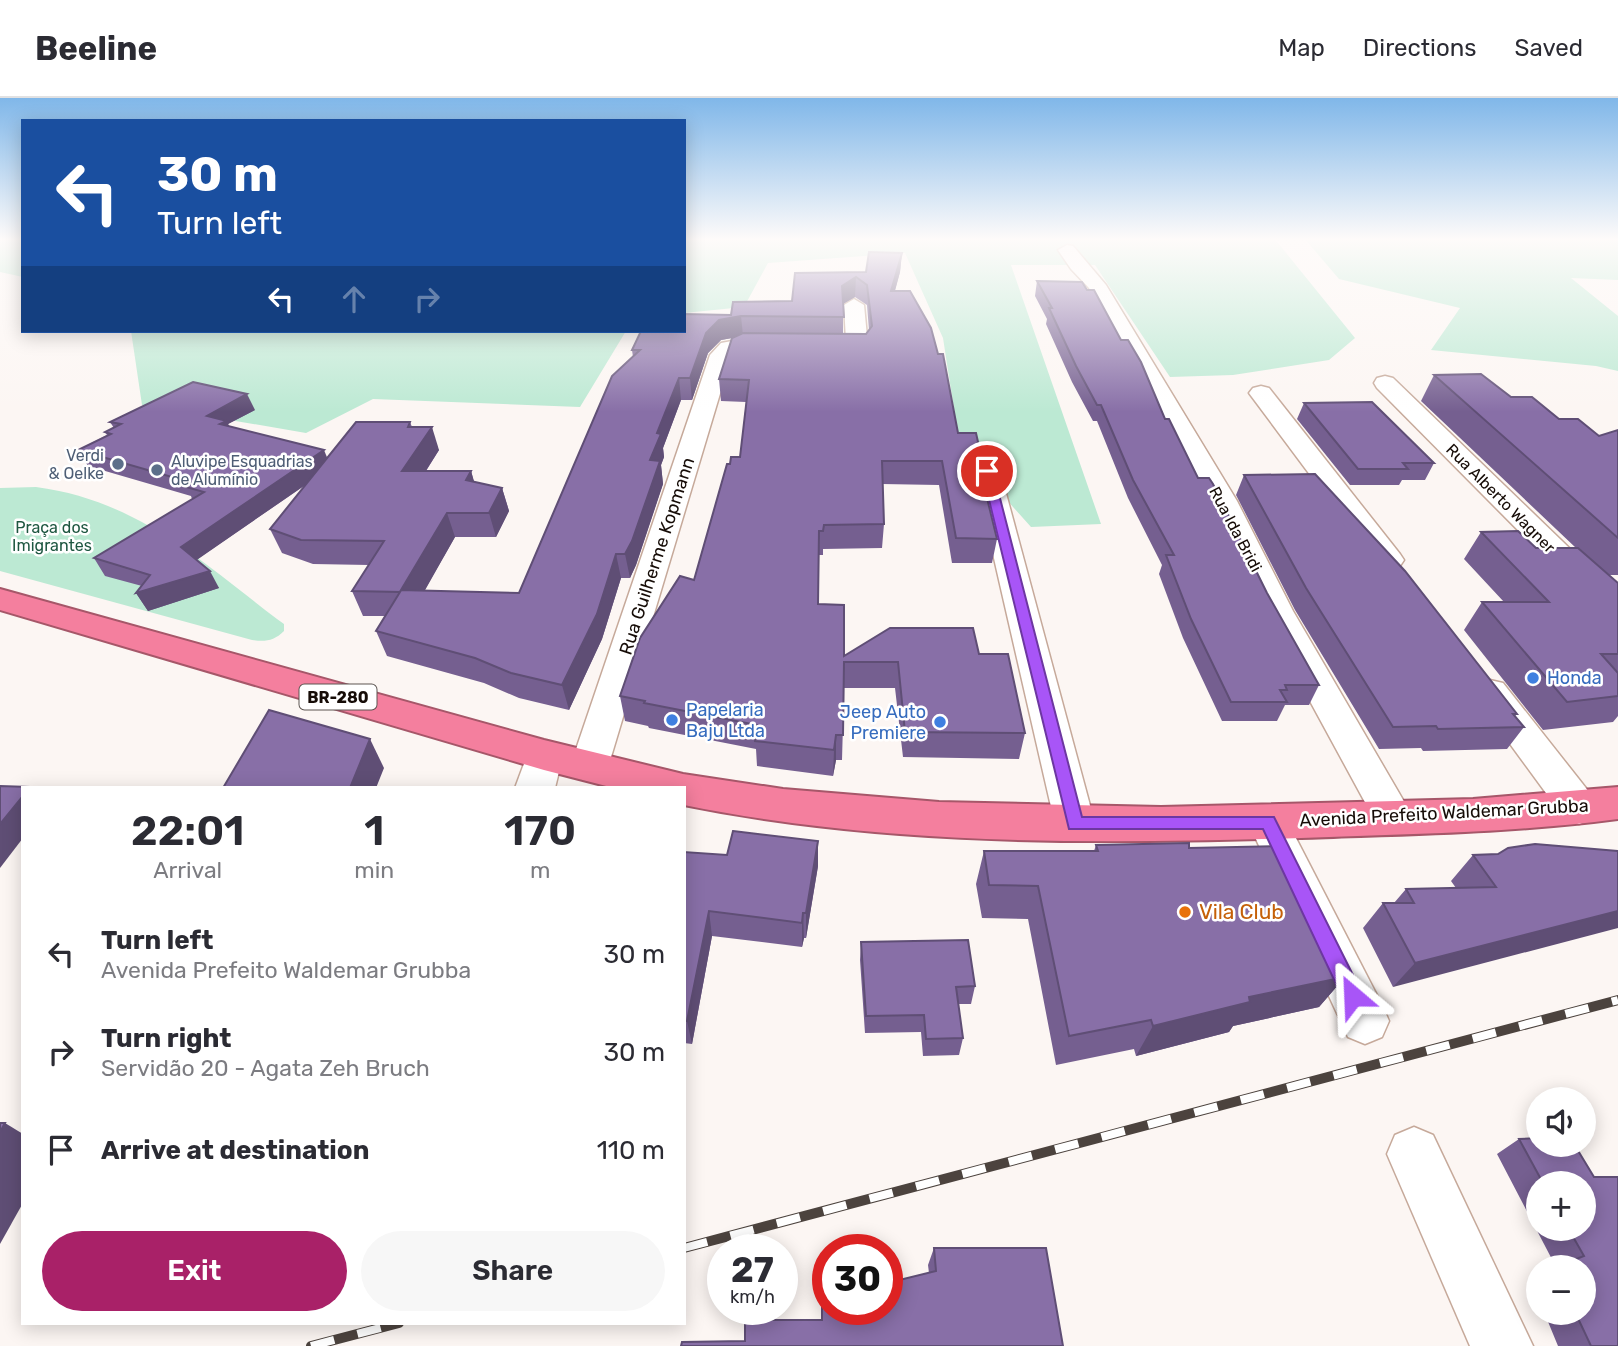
<!DOCTYPE html>
<html lang="en">
<head>
<meta charset="utf-8">
<style>
	:root { --surface:#fff; --page:#f7f7f7; --text:#2b2b33; --muted:#7c7c81; --line:#e1e1e2; --accent:#a92168 }
	body { margin:0; font-family:Rubik,sans-serif; background:var(--page); color:var(--text); height:100vh; display:flex; flex-direction:column; font-size:26px; white-space:nowrap }
	* { box-sizing:border-box; margin:0 }
	p { font-size:23px; color:var(--muted) }
	.icon { flex:none; width:38px; height:38px; fill:none; stroke:currentColor; stroke-width:2; stroke-linecap:round; stroke-linejoin:round }
	.map { position:relative; flex:1; overflow:hidden }
	.panel { position:absolute; left:21px; top:688px; width:665px; height:539px; display:flex; flex-direction:column; background:var(--surface); border-radius:0px; box-shadow:0 4px 18px #0003 }
	.panel>* { flex:none }
	.top-card { position:absolute; left:21px; top:21px; width:665px; height:214px; border-radius:0px; box-shadow:0 4px 18px #0003; background:#1a4fa0; color:#fff; overflow:hidden }
	.tools { position:absolute; left:1526px; top:989px; display:grid; gap:14px }
	.tools a { display:grid; place-items:center; width:70px; height:70px; border-radius:50%; background:var(--surface); box-shadow:0 4px 18px #0003; font-size:35px }
	.speed { position:absolute; left:707px; top:1136px; display:flex; gap:14px; font-size:35px; font-weight:700; text-align:center }
	.speed>* { display:grid; place-content:center; width:91px; height:91px; border-radius:50%; background:var(--surface); box-shadow:0 4px 18px #0003; line-height:1 }
	.speed small { font-size:18px; font-weight:400 }
	.speed .limit { border:10px solid #d22; background:#fff; color:#111 }
	.pin { position:absolute; display:grid; place-items:center; width:60px; height:60px; color:#fff; margin:-30px; border:4px solid #fff; border-radius:50%; box-shadow:0 2px 7px #0007 }
	.me { position:absolute; width:77px; margin:-38px; rotate:334deg; stroke-linejoin:round; filter:drop-shadow(0 0 5px #0008) }
	.turn { display:flex; align-items:center; gap:24px; height:147px; padding:0 21px; font-size:32px }
	.turn .icon { width:91px; height:91px; stroke-width:2.5 }
	.turn b { display:block; font-size:49px; line-height:60px }
	.lanes { display:flex; align-items:center; height:66px; padding:0 21px; background:#0003; justify-content:center; gap:35px; direction:ltr }
	.lanes .off { opacity:.35 }
	.eta { display:flex; justify-content:space-evenly; align-items:center; height:119px; text-align:center }
	.eta b { font-size:42px; font-weight:600; line-height:49px }
	.button { display:flex; gap:14px; margin-top:auto; padding:14px 21px }
	.button a { flex:1; height:80px; border-radius:42px; background:var(--accent); color:#fff; font-size:28px; font-weight:600; line-height:80px; text-align:center }
	.button a+a { background:var(--page); color:var(--text) }
	ul { padding:0; list-style:none }
	li { display:flex; align-items:center; gap:21px; height:98px; padding:0 21px }
	li div { flex:1 }
	li b { display:block; font-size:26px }
	li em { font-style:normal }
	header { display:flex; align-items:center; gap:42px; box-sizing:border-box; height:98px; padding:0 35px; background:var(--surface); border-bottom:2px solid var(--line) }
	header strong { font-size:33px }
	nav { display:flex; gap:38px; margin-inline-start:auto; font-size:24px }
	.map>svg:first-child { display:block }
	.green { fill:#bce9d3 }
	.lines { fill:none; stroke-linecap:round; stroke-linejoin:round }
	.street-casing { stroke:#c6a99a; stroke-width:3 }
	.highway-casing { stroke:#a65769; stroke-width:4 }
	.street { fill:#fff; fill-rule:evenodd }
	.highway { fill:#f47f9e; fill-rule:evenodd }
	.rail-casing { stroke:#4c433e; stroke-width:10 }
	.rail { stroke:#fff; stroke-width:8; stroke-dasharray:24; stroke-linecap:butt }
	.wall { fill:#755f90; fill-rule:evenodd }
	.shaded-wall { fill:#5f4e75 }
	.building { fill:#886fa7; stroke:#5f4e75; stroke-width:2 }
	.route { fill:#a855f7; stroke:#6d37a1; stroke-width:2 }
	.service-dot { fill:#5c6f8a; stroke:#fff; stroke-width:2.5 }
	.shop-dot { fill:#3f7fe0; stroke:#fff; stroke-width:2.5 }
	.food-dot { fill:#e8710a; stroke:#fff; stroke-width:2.5 }
	.labels { text-anchor:middle; stroke-width:5; stroke-linejoin:round; paint-order:stroke }
	.far-service-label { font-size:16px; fill:#4e5e75; stroke:#fff; text-anchor:end }
	.far-street-label { font-size:16px; fill:#160c07; stroke:#fff }
	.far-park-label { font-size:16px; fill:#1e5741; stroke:#fff }
	.shield { fill:#fff; stroke:#5c5551; stroke-width:2 }
	.shield-label { font-size:16px; font-weight:bold; fill:#160c07 }
	.street-label { font-size:18px; fill:#160c07; stroke:#fff }
	.shop-label { font-size:18px; fill:#366cbe; stroke:#fff; text-anchor:start }
	.near-food-label { font-size:21px; fill:#c56008; stroke:#fff; text-anchor:start }
</style>
</head>
<body>
<header>
<strong>Beeline</strong>
<nav><a>Map</a><a>Directions</a><a>Saved</a></nav>
</header>
<div class="map">
<svg width="1618" height="1248" viewBox="0 0 1618 1248">
	<rect width="100%" height="100%" fill="#fcf6f3"/>
	<g class="green">
		<path d="M0,140H23V179L0,174Z"/>
		<path d="M684,140H1274L1355,240L1329,262L1233,277L1170,279L1095,167H1011L1101,426L1031,429L960,350L943,240L905,155L768,165L744,209L684,215Z"/>
		<path d="M1304,140H1618V182L1571,180L1618,218V273L1596,268L1431,252L1460,210L1339,181Z"/>
		<path d="M131,233H626L580,309L373,301L306,335L142,307Z"/>
		<path d="M36,389C136,402 200,462 277,521L284,526V533C274,543 265,544 252,542L0,473V390Z"/>
	</g>
	<g class="lines">
		<defs>
			<g id="street">
				<path d="M1067,147L1073,148L1106,187L1237,403L1293,513L1413,719L1407,730L1393,735L1379,730L1261,513L1209,403L1089,190L1071,171L1058,152Z"/>
				<path d="M854,201L864,207L868,249L865,254L743,253L731,259L608,669L603,679L589,683L575,679L570,669L710,257L721,245L743,241L846,242L844,207Z"/>
				<path d="M1385,278L1393,280L1618,497V525L1607,522L1377,290L1374,285L1377,280Z"/>
				<path d="M1261,288L1269,290L1400,456L1404,462L1400,468L1389,471L1378,468L1249,295L1253,290Z"/>
				<path d="M987,365L996,367L1000,373L1095,726L1089,737L1075,742L1061,737L1055,726L974,373L978,367Z"/>
				<path d="M1490,582L1503,585L1593,699L1599,710L1593,721L1579,726L1565,721L1472,594L1477,585Z"/>
				<path d="M544,643L557,647L563,657L555,690H515L531,647Z"/>
				<path d="M1268,708L1282,713L1382,907L1389,923L1382,939L1365,946L1348,939L1248,724L1254,713Z"/>
				<path d="M1414,1029L1433,1037L1533,1248H1470L1387,1056L1395,1037Z"/>
			</g>
			<path id="highway" d="M0,491L544,642L683,676L783,691L939,704L1161,709L1473,701L1618,689V721C1513,735 1407,736 1301,740C1096,746 886,748 684,707V690H614L544,672L0,512Z"/>
		</defs>
		<use href="#street" class="street-casing"/>
		<use href="#highway" class="highway-casing"/>
		<use href="#street" class="street"/>
		<use href="#highway" class="highway"/>
		<defs>
			<g id="rail">
				<path d="M684,1150L1618,902"/>
				<path d="M311,1248L399,1225"/>
			</g>
		</defs>
		<use href="#rail" class="rail-casing"/>
		<use href="#rail" class="rail"/>
	</g>
	<g class="wall">
		<path d="M902,155L900,174L895,193L958,335L976,357L997,441L992,465H952L939,387L882,386L884,426L882,450L823,451V457H818V506L844,558L979,556L1025,635L1019,661L903,659L895,590H844L842,662H836L833,678L757,668L756,651L649,630L648,628L625,623L620,598L694,482L730,366L740,359L746,304L721,303L719,281L732,240L721,242L708,255L692,302H681L663,350L664,359L661,367L663,386L636,467L630,480H621L602,541L569,612L519,600L484,585L387,558L376,533L385,518H363L352,493L369,467L313,466L282,455L270,431L307,386L196,462L219,490L148,513L136,495L142,488L105,478L94,460L192,401L191,398L88,368L78,352L107,337L105,334L114,330L110,324L255,312L228,326L230,329L327,360L410,324L412,329L439,352L426,373H471L474,384L502,390L509,413L496,439H455L424,493L519,495L633,259L632,252L731,217L792,203L866,174ZM855,199L867,207L869,232L866,236H843V206Z"/>
		<path d="M1037,183L1165,321L1198,380L1267,495L1319,587L1309,607H1285L1277,623H1222L1183,540L1159,476L1162,467L1128,400L1097,323H1093L1072,284L1046,226L1047,221L1035,198Z"/>
		<path d="M1434,277L1511,299L1559,321L1599,338L1618,332V477H1609L1618,485V618L1613,624L1543,632L1464,532L1482,504H1504L1464,461L1481,434L1536,450H1576L1421,303Z"/>
		<path d="M1304,305L1434,365L1425,382H1402L1399,387H1350L1297,321Z"/>
		<path d="M1244,377L1517,616L1515,618L1524,629L1507,651L1423,653L1421,650L1379,651L1295,512L1236,397Z"/>
		<path d="M818,743V768L806,840H804L802,849L712,838L692,946L684,945V754L727,757Z"/>
		<path d="M1096,747L1189,750L1345,879L1319,909L1233,928L1229,934L1136,958L1134,951L1056,967L1028,821L982,820L976,786L984,753H1094Z"/>
		<path d="M1618,753L1393,889L1363,830L1383,805H1394L1406,791L1456,790L1451,783L1473,757Z"/>
		<path d="M861,844L975,888L971,906H958L963,940L959,957L923,958L921,934L865,935L860,862Z"/>
		<path d="M1538,1040V1046H1574L1594,1079H1618V1248H1558L1544,1214H1584V1169H1556L1497,1056L1519,1041ZM1538,1085H1584V1130H1538Z"/>
		<path d="M934,1150L1063,1248L745,1243L821,1222L822,1205L887,1211L929,1175L928,1167Z"/>
		<path d="M1538,1177V1202L1529,1182Z"/>
	</g>
	<g class="shaded-wall">
		<path d="M902,155L900,174L889,213L891,193Z"/>
		<path d="M856,179L855,199L841,207L842,188Z"/>
		<path d="M741,218L743,238L721,242L708,255L692,302L690,280L706,235L719,222Z"/>
		<path d="M679,280L681,302L663,350L664,359L661,367L663,386L636,467L630,480L625,456L657,335Z"/>
		<path d="M247,296L255,312L228,326L234,339L207,318Z"/>
		<path d="M432,329L439,352L411,396L402,373Z"/>
		<path d="M324,352L331,369L191,466L181,449Z"/>
		<path d="M471,373L478,397L466,382Z"/>
		<path d="M502,390L509,413L496,439L489,415Z"/>
		<path d="M447,415L455,439L411,517L401,492Z"/>
		<path d="M616,456L621,480L602,541L569,612L562,587Z"/>
		<path d="M210,473L219,490L148,513L136,495Z"/>
		<path d="M836,637V662L833,678L834,652Z"/>
		<path d="M370,641L384,670L376,690H350Z"/>
		<path d="M23,698V740L0,770V726Z"/>
		<path d="M818,743V768L806,840V815Z"/>
		<path d="M709,813L712,838L692,946L687,923Z"/>
		<path d="M1618,813V830L1393,889L1415,865Z"/>
		<path d="M803,815L804,840L802,849V825Z"/>
		<path d="M1345,879L1319,909L1233,928L1229,934L1136,958L1153,928L1249,899Z"/>
		<path d="M5,1025L23,1036V1105L0,1146V1034Z"/>
	</g>
	<g class="building">
		<path d="M869,154L902,155L891,193H910L931,230L938,256H943L958,335H976L978,344L975,351L997,441L956,440L942,363H882L884,426L824,427L823,433H819L818,506L844,507V558L890,530H973L979,556H1008L1025,635L905,634L898,564H844L843,637H836L834,652L755,643L757,627L644,605L645,603L620,598L640,540L680,478L694,482L727,366H730L731,359H740L749,282L719,281L732,240L743,235L866,236L872,228L867,187L856,179L842,188L844,219L741,218L719,222L706,235L690,280H679L657,335L661,336L650,362L660,363L632,443L625,456H616L597,516L562,587L511,575L475,560L376,533L400,494L352,493L384,443L301,442L270,431L356,324H410L408,329H432L402,373H471L466,382L502,390L489,415H447L401,492L519,495L612,278L640,252H632L641,233H684V216L731,217L733,204L792,203L795,175L866,174Z"/>
		<path d="M1037,183L1082,184L1087,192H1094L1121,242H1128L1141,264L1165,321H1169L1198,380H1209L1213,386L1267,495L1319,587H1285L1287,592H1280L1287,604H1231L1191,521L1166,457H1174L1133,382L1101,307H1097L1076,268L1049,210H1052Z"/>
		<path d="M1481,276L1511,299H1532L1559,321H1578L1599,338L1618,332V440L1434,277Z"/>
		<path d="M193,284L247,296L207,318L227,323L220,326L324,352L181,449L210,473L136,495L150,477L94,460L204,394L186,389L193,385L78,352L111,336L105,334L121,326L110,324Z"/>
		<path d="M1372,304L1434,365H1403L1408,371H1358L1304,305Z"/>
		<path d="M1315,376L1405,473L1517,616H1513L1524,629L1438,631L1436,628L1393,629L1306,490L1244,377Z"/>
		<path d="M1518,433L1536,450H1578L1618,485V556H1601L1618,575V598L1567,604L1482,504H1549L1481,434Z"/>
		<path d="M269,612L370,641L350,690H223Z"/>
		<path d="M0,688L30,689L23,690V698L0,726Z"/>
		<path d="M733,733L818,743L806,815H803L802,825L709,813L687,923H684V754L727,757Z"/>
		<path d="M1189,745V750L1280,748L1345,879L1249,899L1250,904L1153,928L1151,922L1069,938L1038,788L989,787L984,753H1098L1096,747Z"/>
		<path d="M1535,746L1618,753V813L1415,865L1383,805H1414L1406,791L1496,789L1473,757L1498,756L1508,750Z"/>
		<path d="M968,842L975,888L956,889L963,940L926,941L924,917L866,918L861,844Z"/>
		<path d="M0,1025H5L0,1034Z"/>
		<path d="M1538,1040V1046H1574L1594,1079H1618V1248H1591L1575,1214H1584V1169H1556L1584,1158L1568,1130H1584V1085H1543L1519,1041Z"/>
		<path d="M934,1150H1046L1063,1248H681L682,1244L745,1243V1222H822V1205H828V1211H887V1185L936,1173Z"/>
	</g>
	<linearGradient id="sky" x2="0" y2="1"><stop stop-color="#80b7e9"/><stop offset="0.45" stop-color="#fefbfa"/><stop offset="1" stop-color="#fefbfa" stop-opacity="0"/></linearGradient>
	<rect width="1618" height="314" fill="url(#sky)"/>
	<path class="route" d="M987,369L993,373L1082,719H1274L1360,891L1363,898L1360,905L1353,908L1345,905L1263,731H1069L982,373Z"/>
	<g class="service-dot">
		<circle cx="118" cy="366" r="7"/>
		<circle cx="157" cy="372" r="7"/>
	</g>
	<g class="shop-dot">
		<circle cx="1533" cy="580" r="7"/>
		<circle cx="672" cy="622" r="7"/>
		<circle cx="940" cy="624" r="7"/>
	</g>
	<circle class="food-dot" cx="1185" cy="814" r="7"/>
	<g class="labels">
		<g class="far-service-label">
			<text x="104" y="363">Verdi<tspan x="104" dy="18">&amp; Oelke</tspan></text>
			<text x="171" y="369" text-anchor="start">Aluvipe Esquadrias<tspan x="171" dy="18">de Alumínio</tspan></text>
		</g>
		<g class="far-street-label">
			<text transform="translate(1501 400) rotate(45)" y="6">Rua Alberto Wagner</text>
			<text transform="translate(1236 431) rotate(62)" y="6">Rua Ida Bridi</text>
		</g>
		<g class="far-park-label">
			<text x="52" y="435">Praça dos<tspan x="52" dy="18">Imigrantes</tspan></text>
		</g>
		<rect class="shield" x="299.5" y="586.5" width="77" height="25" rx="5"/>
		<g class="shield-label">
			<text x="338" y="605">BR-280</text>
		</g>
		<g class="street-label">
			<text transform="translate(657 458) rotate(-72)" y="6">Rua Guilherme Kopmann</text>
			<text transform="translate(1444 715) rotate(-3)" y="6">Avenida Prefeito Waldemar Grubba</text>
		</g>
		<g class="shop-label">
			<text x="1547" y="586">Honda</text>
			<text x="686" y="618">Papelaria<tspan x="686" dy="21">Baju Ltda</tspan></text>
			<text x="926" y="620" text-anchor="end">Jeep Auto<tspan x="926" dy="21">Premiere</tspan></text>
		</g>
		<g class="near-food-label">
			<text x="1199" y="821">Vila Club</text>
		</g>
	</g>
</svg>
<div class="tools">
<a><svg class="icon" aria-label="sound" viewBox="0 0 24 24"><path d="M4 9h4l5-4v14l-5-4H4zM17 9q2 3 0 6"/></svg></a>
<a>+</a>
<a>−</a>
</div>
<div class="speed"><div>27<small>km/h</small></div><div class="limit">30</div></div>
<div class="pin" style="left:987px;top:373px;background:#d93025"><svg class="icon" aria-label="arrive" viewBox="0 0 24 24"><path d="M6 21V4h12l-3 4 3 4H6"/></svg></div>
<svg class="me" style="left:1353px;top:898px" viewBox="-20 -20 40 40"><path d="M0-17L14 15 0 8-14 15z" fill="#a855f7" stroke="#fff" stroke-width="4"/></svg>
<div class="top-card">
<div class="turn"><svg class="icon" aria-label="left" viewBox="0 0 24 24"><path d="M17 20v-9H6M10 6l-5 5 5 5"/></svg><div><b>30 m</b>Turn left</div></div>
<div class="lanes"><svg class="icon" aria-label="left" viewBox="0 0 24 24"><path d="M17 20v-9H6M10 6l-5 5 5 5"/></svg><svg class="icon off" aria-label="ahead" viewBox="0 0 24 24"><path d="M12 20V5M6 11l6-6 6 6"/></svg><svg class="icon off" aria-label="right" viewBox="0 0 24 24"><path d="M7 20v-9h11M14 6l5 5-5 5"/></svg></div>
</div>
<section class="panel">
<div class="eta">
<div><b>22:01</b><p>Arrival</p></div>
<div><b>1</b><p>min</p></div>
<div><b>170</b><p>m</p></div>
</div>
<ul>
<li><svg class="icon" aria-label="left" viewBox="0 0 24 24"><path d="M17 20v-9H6M10 6l-5 5 5 5"/></svg><div><b>Turn left</b><p>Avenida Prefeito Waldemar Grubba</p></div><em>30 m</em></li>
<li><svg class="icon" aria-label="right" viewBox="0 0 24 24"><path d="M7 20v-9h11M14 6l5 5-5 5"/></svg><div><b>Turn right</b><p>Servidão 20 - Agata Zeh Bruch</p></div><em>30 m</em></li>
<li><svg class="icon" aria-label="arrive" viewBox="0 0 24 24"><path d="M6 21V4h12l-3 4 3 4H6"/></svg><div><b>Arrive at destination</b></div><em>110 m</em></li>
</ul>
<div class="button"><a>Exit</a><a>Share</a></div>
</section>
</div>
</body>
</html>
